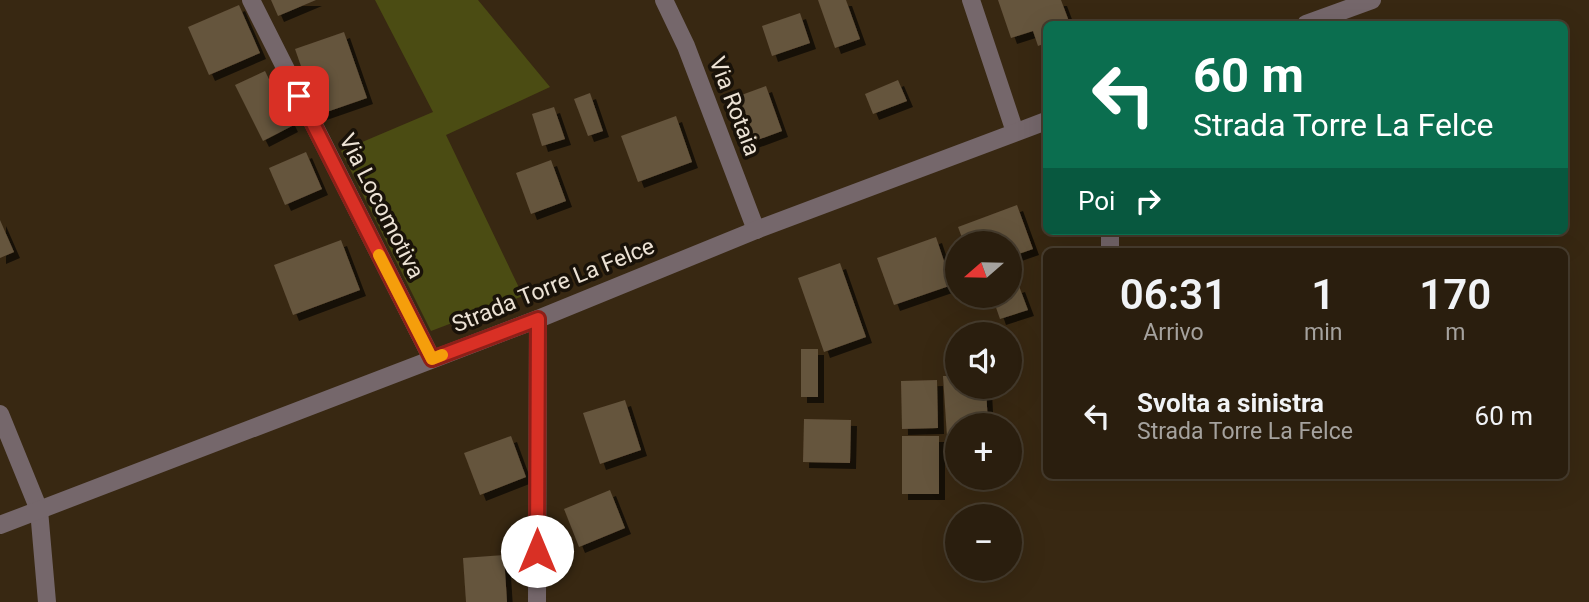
<!DOCTYPE html>
<html lang="it">
<head>
<meta charset="utf-8">
<style>
	:root { --surface:#2a1e0e; --page:#322717; --text:#f1f3f6; --muted:#a5a29e; --line:#463c2e }
	body { margin:0; font-family:Roboto,sans-serif; background:var(--page); color:var(--text); height:100vh; display:flex; flex-direction:column; font-size:26px; white-space:nowrap }
	* { box-sizing:border-box; margin:0 }
	p { font-size:23px; color:var(--muted) }
	.icon { flex:none; width:38px; height:38px; fill:none; stroke:currentColor; stroke-width:2; stroke-linecap:round; stroke-linejoin:round }
	.map { position:relative; flex:1; overflow:hidden }
	.sheet { position:absolute; left:1043px; top:248px; width:525px; height:231px; display:flex; flex-direction:column; background:var(--surface); border-radius:10px; box-shadow:0 7px 28px #0002,0 0 0 2px var(--line) }
	.sheet>* { flex:none }
	.banner { position:absolute; left:1043px; top:21px; width:525px; height:214px; border-radius:10px; box-shadow:0 7px 28px #0002,0 0 0 2px var(--line); background:#0b6e4f; color:#fff; overflow:hidden }
	.needle { width:46px; rotate:250deg }
	.fabs { position:absolute; left:945px; top:231px; display:grid; gap:14px }
	.fabs a { display:grid; place-items:center; width:77px; height:77px; border-radius:50%; background:var(--surface); box-shadow:0 7px 28px #0002,0 0 0 2px var(--line); font-size:35px }
	.pin { position:absolute; display:grid; place-items:center; width:60px; height:60px; color:#fff; margin:-30px; border-radius:14px; box-shadow:0 4px 10px #0006 }
	.me { position:absolute; width:77px; margin:-38px; rotate:0deg; stroke-linejoin:round; filter:drop-shadow(0 0 5px #0008) }
	.turn { display:flex; align-items:center; gap:24px; height:147px; padding:0 35px; font-size:32px }
	.turn .icon { width:91px; height:91px; stroke-width:2.5 }
	.turn b { display:block; font-size:49px; line-height:60px }
	.then { display:flex; align-items:center; height:66px; padding:0 35px; background:#0003; gap:14px; font-size:26px }
	.eta { display:flex; justify-content:space-evenly; align-items:center; height:119px; text-align:center }
	.eta b { font-size:42px; font-weight:600; line-height:49px }
	ul { padding:0; list-style:none }
	li { display:flex; align-items:center; gap:21px; height:98px; padding:0 35px }
	li div { flex:1 }
	li b { display:block; font-size:26px }
	li em { font-style:normal }
	.map>svg:first-child { display:block }
	.green { fill:#4b4c13 }
	.building { fill:#65543d; filter:url(#shadow) }
	.lines { fill:none; stroke-linecap:round; stroke-linejoin:round }
	.minor { stroke:#75676b; stroke-width:18 }
	.route-casing { stroke:#8d1f18; stroke-width:18 }
	.route { stroke:#d93025; stroke-width:12 }
	.slow { stroke:#f59e0b; stroke-width:12 }
	.labels { text-anchor:middle; stroke-width:7; stroke-linejoin:round; paint-order:stroke }
	.street-label { font-size:23px; fill:#ece2d5; stroke:#191209 }
</style>
</head>
<body>
<div class="map">
<svg width="1589" height="602" viewBox="0 0 1589 602">
	<defs>
		<filter id="shadow"><feDropShadow dx="6" dy="6" stdDeviation="0" flood-color="#0009"/></filter>
	</defs>
	<rect width="100%" height="100%" fill="#382812"/>
	<path class="green" d="M375,0H478L550,87L446,135L523,296L431,331L341,151L433,112Z"/>
	<g class="building">
		<path d="M271,0H316L278,16Z"/>
		<path d="M818,0H846L860,39L835,48Z"/>
		<path d="M998,0H1061L1070,24H1046V43L1038,46L1033,31L1011,38Z"/>
		<path d="M239,5L260,53L209,75L188,27Z"/>
		<path d="M800,13L810,43L772,56L762,26Z"/>
		<path d="M344,32L367,98L318,115L295,49Z"/>
		<path d="M265,71L292,126L263,141L235,85Z"/>
		<path d="M898,80L907,101L873,114L865,94Z"/>
		<path d="M766,86L782,131L741,146L725,101Z"/>
		<path d="M590,93L603,131L588,136L574,99Z"/>
		<path d="M554,107L565,139L542,146L532,114Z"/>
		<path d="M676,116L692,162L638,182L621,136Z"/>
		<path d="M306,152L322,189L285,205L269,168Z"/>
		<path d="M551,160L566,201L531,214L516,173Z"/>
		<path d="M1017,205L1033,249L1010,257V243H964L958,227Z"/>
		<path d="M0,220L14,252L0,258Z"/>
		<path d="M936,237L952,285L894,305L877,258Z"/>
		<path d="M341,240L360,290L293,315L274,265Z"/>
		<path d="M840,263L866,337L824,352L798,278Z"/>
		<path d="M1019,286L1028,310L1000,319L992,296H1010V289Z"/>
		<rect x="801" y="349" width="17" height="48"/>
		<path d="M943,376H957V387H986L988,425H957V451L948,452Z"/>
		<path d="M937,380L938,428L902,429L901,381Z"/>
		<path d="M625,400L641,450L600,464L583,413Z"/>
		<path d="M804,419L851,420L850,463L803,462Z"/>
		<path d="M511,436L526,477L480,495L464,453Z"/>
		<rect x="902" y="436" width="37" height="58"/>
		<path d="M610,490L625,528L579,547L564,509Z"/>
		<path d="M504,555L507,602H466L463,558Z"/>
	</g>
	<g class="lines">
		<g class="minor">
			<path d="M251,0L432,359"/>
			<path d="M664,0L686,46L756,230"/>
			<path d="M971,0L1015,132"/>
			<path d="M1306,24L1372,0"/>
			<path d="M1110,231V252"/>
			<path d="M0,414L39,510L47,602"/>
			<path d="M0,525L538,319L756,230L1046,121"/>
			<path d="M537,602L538,319"/>
		</g>
	</g>
	<g class="lines">
		<defs>
			<path id="route" d="M299,96L432,359L538,319L537,551"/>
		</defs>
		<use href="#route" class="route-casing"/>
		<use href="#route" class="route"/>
		<path class="slow" d="M379,255L432,359L442,355"/>
	</g>
	<g class="labels">
		<g class="street-label">
			<text transform="translate(735 106) rotate(69)" y="8">Via Rotaia</text>
			<text transform="translate(382 206) rotate(63)" y="8">Via Locomotiva</text>
			<text transform="translate(553 285) rotate(-22)" y="8">Strada Torre La Felce</text>
		</g>
	</g>
</svg>
<div class="fabs">
<a><svg class="needle" viewBox="-14 -14 28 28"><path d="M0-13l5 13h-10z" fill="#e53935"/><path d="M0 13l5-13h-10z" fill="#a5a29e"/></svg></a>
<a><svg class="icon" aria-label="sound" viewBox="0 0 24 24"><path d="M4 9h4l5-4v14l-5-4H4zM17 9q2 3 0 6"/></svg></a>
<a>+</a>
<a>−</a>
</div>
<div class="pin" style="left:299px;top:96px;background:#d93025"><svg class="icon" aria-label="arrive" viewBox="0 0 24 24"><path d="M6 21V4h12l-3 4 3 4H6"/></svg></div>
<svg class="me" style="left:537px;top:551px" viewBox="-20 -20 40 40"><circle r="19" fill="#fff"/><path d="M0-13L10 11 0 6-10 11z" fill="#d93025"/></svg>
<div class="banner">
<div class="turn"><svg class="icon" aria-label="left" viewBox="0 0 24 24"><path d="M17 20v-9H6M10 6l-5 5 5 5"/></svg><div><b>60 m</b>Strada Torre La Felce</div></div>
<div class="then">Poi<svg class="icon" aria-label="right" viewBox="0 0 24 24"><path d="M7 20v-9h11M14 6l5 5-5 5"/></svg></div>
</div>
<section class="sheet">
<div class="eta">
<div><b>06:31</b><p>Arrivo</p></div>
<div><b>1</b><p>min</p></div>
<div><b>170</b><p>m</p></div>
</div>
<ul>
<li><svg class="icon" aria-label="left" viewBox="0 0 24 24"><path d="M17 20v-9H6M10 6l-5 5 5 5"/></svg><div><b>Svolta a sinistra</b><p>Strada Torre La Felce</p></div><em>60 m</em></li>
</ul>
</section>
</div>
</body>
</html>
